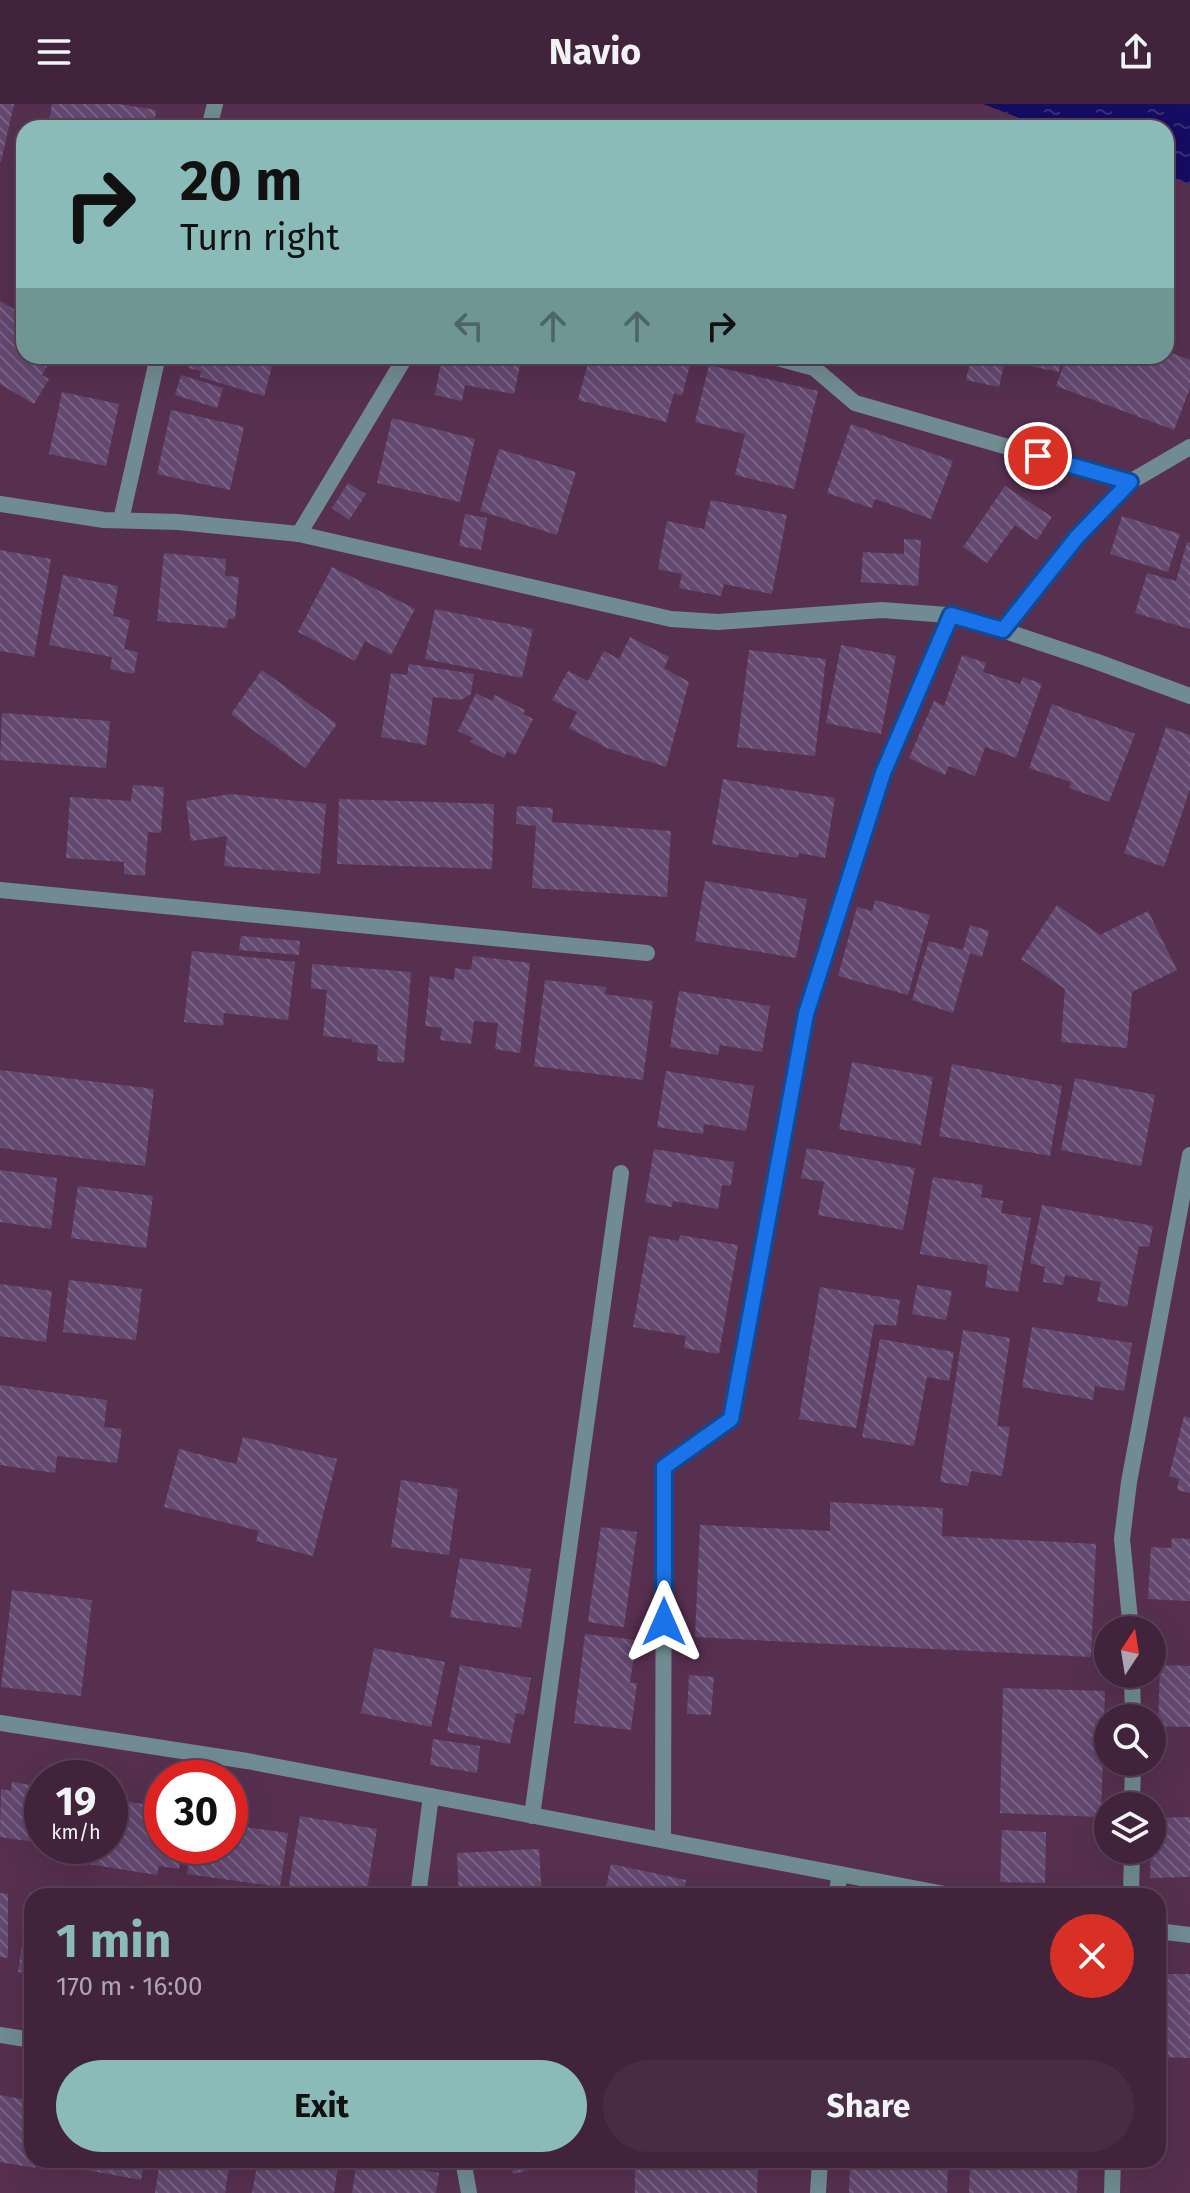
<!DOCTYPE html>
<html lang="en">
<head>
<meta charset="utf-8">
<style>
	:root { --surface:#41243c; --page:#482c43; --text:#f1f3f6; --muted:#aea4af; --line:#5a4156; --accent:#8bbbb9 }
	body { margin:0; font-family:"Fira Sans",sans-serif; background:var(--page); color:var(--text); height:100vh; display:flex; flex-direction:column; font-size:30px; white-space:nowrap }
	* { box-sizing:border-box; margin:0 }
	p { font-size:26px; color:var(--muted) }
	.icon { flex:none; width:44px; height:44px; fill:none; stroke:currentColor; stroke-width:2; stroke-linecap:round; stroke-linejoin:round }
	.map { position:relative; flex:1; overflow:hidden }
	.details { position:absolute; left:24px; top:1784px; width:1142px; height:280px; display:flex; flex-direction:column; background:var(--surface); border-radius:24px; box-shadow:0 8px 32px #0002,0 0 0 2px var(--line) }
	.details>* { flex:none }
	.top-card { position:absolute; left:16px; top:16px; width:1158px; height:244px; border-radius:24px; box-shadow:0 8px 32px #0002,0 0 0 2px var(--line); background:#8bbbb9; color:#111; overflow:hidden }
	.needle { width:52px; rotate:12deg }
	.fabs { position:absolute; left:1094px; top:1512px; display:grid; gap:16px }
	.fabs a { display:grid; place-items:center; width:72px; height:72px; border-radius:50%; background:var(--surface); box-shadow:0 8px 32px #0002,0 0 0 2px var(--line); font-size:40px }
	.speed { position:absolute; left:24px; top:1656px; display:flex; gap:16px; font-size:40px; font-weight:700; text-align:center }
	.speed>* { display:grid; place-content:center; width:104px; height:104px; border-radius:50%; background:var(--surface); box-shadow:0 8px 32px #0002,0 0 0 2px var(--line); line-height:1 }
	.speed small { font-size:20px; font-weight:400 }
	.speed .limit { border:12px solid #d22; background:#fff; color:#111 }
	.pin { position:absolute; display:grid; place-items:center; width:68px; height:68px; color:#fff; margin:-34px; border:4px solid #fff; border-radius:50%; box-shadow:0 2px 8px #0007 }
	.me { position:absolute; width:88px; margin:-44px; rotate:0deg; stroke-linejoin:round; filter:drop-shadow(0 0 6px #0008) }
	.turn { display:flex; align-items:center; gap:28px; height:168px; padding:0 32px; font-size:36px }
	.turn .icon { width:104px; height:104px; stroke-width:2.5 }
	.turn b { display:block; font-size:56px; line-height:68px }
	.lanes { display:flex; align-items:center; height:76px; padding:0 32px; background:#0003; justify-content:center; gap:40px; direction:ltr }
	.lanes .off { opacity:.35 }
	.round { display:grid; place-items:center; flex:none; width:84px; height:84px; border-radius:42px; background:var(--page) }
	.overview { display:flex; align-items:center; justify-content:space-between; height:136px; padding:0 32px }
	h1 { font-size:48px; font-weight:700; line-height:60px; color:var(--accent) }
	.primary-button { display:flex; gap:16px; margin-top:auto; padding:16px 32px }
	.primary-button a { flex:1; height:92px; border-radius:48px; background:var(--accent); color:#111; font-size:32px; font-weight:700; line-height:92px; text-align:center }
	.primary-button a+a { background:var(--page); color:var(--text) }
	header { display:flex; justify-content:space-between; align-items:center; height:104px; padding:0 32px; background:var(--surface); font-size:36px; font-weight:700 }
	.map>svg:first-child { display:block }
	.water { fill:url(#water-ripples) }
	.building { fill:url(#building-back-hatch) }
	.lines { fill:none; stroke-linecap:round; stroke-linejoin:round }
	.minor { stroke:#708c92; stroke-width:16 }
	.route-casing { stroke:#114b97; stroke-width:20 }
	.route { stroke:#1a73e8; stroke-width:14 }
</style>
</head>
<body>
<header><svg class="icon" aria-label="menu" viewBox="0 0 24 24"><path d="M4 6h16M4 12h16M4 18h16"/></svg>Navio<svg class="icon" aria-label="share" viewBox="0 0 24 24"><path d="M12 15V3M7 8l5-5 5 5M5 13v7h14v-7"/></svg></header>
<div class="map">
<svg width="1190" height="2089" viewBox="0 0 1190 2089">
	<defs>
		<pattern id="water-ripples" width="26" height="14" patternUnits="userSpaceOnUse" patternTransform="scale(2)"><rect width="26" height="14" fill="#150c64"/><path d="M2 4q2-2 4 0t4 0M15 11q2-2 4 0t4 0" fill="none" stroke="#382f7b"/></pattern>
		<pattern id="building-back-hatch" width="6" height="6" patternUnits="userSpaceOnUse" patternTransform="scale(2)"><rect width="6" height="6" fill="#634870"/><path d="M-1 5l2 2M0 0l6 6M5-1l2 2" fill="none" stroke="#7a6285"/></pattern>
	</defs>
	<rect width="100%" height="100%" fill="#573050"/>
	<path class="water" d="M983,0H1190V80L1166,71V24H1045Z"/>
	<g class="building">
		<path d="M0,0H14L1,58H0Z"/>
		<path d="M52,0H118L156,6L154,24H48Z"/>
		<path d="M0,197L24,211V252H53L42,271L49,275L34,300L0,280Z"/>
		<path d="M1166,247L1190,256V284L1174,326L1056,282L1067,252H1166Z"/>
		<path d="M192,252H275L264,292L200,273L201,267L188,264Z"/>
		<path d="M442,252H522L514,290L465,281L462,297L435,291Z"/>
		<path d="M590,252H678L691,256L682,292L674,289L666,318L578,296Z"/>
		<path d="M943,252H1062L1059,268L1005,257L999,283L966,276L970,259Z"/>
		<path d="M709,261L818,287L794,385L735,371L745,330L695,318Z"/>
		<path d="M181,271L223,284L217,304L175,291Z"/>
		<path d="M62,288L119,300L106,362L49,350Z"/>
		<path d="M171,306L244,323L230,386L157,370Z"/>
		<path d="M392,314L475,335L460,398L377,379Z"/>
		<path d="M851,320L953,357L931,415L875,395L872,404L827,389Z"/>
		<path d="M499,345L576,368L557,431L480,407Z"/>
		<path d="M348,379L366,390L349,416L332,404Z"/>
		<path d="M1005,382L1052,413L1037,436L1015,421L987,459L963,443Z"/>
		<path d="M711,396L787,411L772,490L724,480L721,492L679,484L682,470L658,465L667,417L704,425Z"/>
		<path d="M465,410L487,414L481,446L459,442Z"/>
		<path d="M1122,412L1180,430L1168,468L1110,450Z"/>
		<path d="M904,435L921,436L918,482L861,478L863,448L904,450Z"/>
		<path d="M1187,438L1190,439V525L1135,509L1147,469L1176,477Z"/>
		<path d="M0,446L51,455L34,553L0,547Z"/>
		<path d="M164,449L226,455L225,472L239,473L235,515H228L227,524L157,517Z"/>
		<path d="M332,463L415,505L391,551L365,537L355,557L298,528Z"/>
		<path d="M63,471L118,482L113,512L130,516L124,545L138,548L134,570L110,565L112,553L49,541Z"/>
		<path d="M435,505L533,525L522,574L425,555Z"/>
		<path d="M630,533L669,553L664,564L689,578L666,663L607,644L569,624L577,608L552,596L568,567L588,577L604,547L619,555Z"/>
		<path d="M841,541L896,552L881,630L826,619Z"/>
		<path d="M749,546L826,555L815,652L737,643Z"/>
		<path d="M962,551L986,559L983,568L1020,580L1023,573L1042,580L1016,654L985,643L975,672L949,662L945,671L909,654L934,597L944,602Z"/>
		<path d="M409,560L474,570L471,590L461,596L433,593L426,641L381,633L391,569L407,571Z"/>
		<path d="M262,566L337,620L305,664L231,610Z"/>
		<path d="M476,589L492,597L495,591L525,606L523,610L533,615L515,651L507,647L504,654L470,638L473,634L458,627Z"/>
		<path d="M1052,600L1135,630L1109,698L1069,684L1071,678L1029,664Z"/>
		<path d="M2,609L110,617L106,664L0,656Z"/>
		<path d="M1166,623L1190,631V685L1164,763L1124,749Z"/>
		<path d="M723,675L835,694L825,754L799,749L798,754L712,740Z"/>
		<path d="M133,681L164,683L161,729L148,728L145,772L124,770V758L66,754L70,693L131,697Z"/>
		<path d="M231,690L326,700L320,770L224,762L227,732L191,737L186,697Z"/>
		<path d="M339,695L494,700L492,765L337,760Z"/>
		<path d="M517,702L553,704L552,718L671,727L667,793L532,784L536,722L516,720Z"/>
		<path d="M705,777L807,795L796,854L695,837Z"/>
		<path d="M875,796L930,811L908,891L838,872L857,803L872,807Z"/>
		<path d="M1057,801L1100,831L1148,807L1177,866L1132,888L1127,944L1061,938L1065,885L1021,855Z"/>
		<path d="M970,821L989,827L982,853L970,849L953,909L912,896L929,837L963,846Z"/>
		<path d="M241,832L300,837L299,851L239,846Z"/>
		<path d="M192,847L295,858L288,916L224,909L223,922L184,918Z"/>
		<path d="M473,852L530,859L520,949L495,945L498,919L474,917L471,940L440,936L442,924L425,922L430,872L454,876L455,864L471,866Z"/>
		<path d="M312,860L411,868L404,959L377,957L378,941L352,938V935L323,932L327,886L311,884Z"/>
		<path d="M545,876L606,883L605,890L653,897L643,976L534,962Z"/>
		<path d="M679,887L770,902L762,948L720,941L718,951L670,943Z"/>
		<path d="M852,958L933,973L921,1041L839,1025Z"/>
		<path d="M952,960L1062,982L1050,1052L939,1032Z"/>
		<path d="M0,966L154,985L145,1062L0,1044Z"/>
		<path d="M666,967L754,982L746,1027L704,1020L703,1030L657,1023Z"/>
		<path d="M1075,974L1155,991L1141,1062L1061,1046Z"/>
		<path d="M807,1044L915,1064L903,1126L818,1111L824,1078L801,1074Z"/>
		<path d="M654,1045L734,1058L731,1082L722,1081L718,1105L673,1097L672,1103L645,1098Z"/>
		<path d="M0,1066L57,1074L51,1125L0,1118Z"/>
		<path d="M933,1073L983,1081L981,1093L1003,1097L1001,1109L1031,1114L1018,1188L985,1183L988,1161L920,1150Z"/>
		<path d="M78,1082L153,1092L146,1144L71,1134Z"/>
		<path d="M1042,1101L1153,1122L1149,1143L1139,1142L1127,1203L1097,1197L1101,1178L1065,1171L1063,1181L1043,1178L1045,1163L1030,1159Z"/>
		<path d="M680,1131L738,1141L719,1250L684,1244L686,1232L633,1223L649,1132L679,1137Z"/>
		<path d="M69,1176L142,1185L136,1236L63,1228Z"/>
		<path d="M0,1180L52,1187L46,1238L0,1232Z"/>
		<path d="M917,1181L952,1187L946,1216L912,1210Z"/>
		<path d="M820,1183L900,1196L896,1222L874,1220L856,1324L799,1315Z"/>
		<path d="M1032,1223L1132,1239L1124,1287L1095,1282L1093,1296L1022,1283Z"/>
		<path d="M963,1226L1010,1234L997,1322L1010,1323L1002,1372L971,1367L968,1382L940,1378Z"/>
		<path d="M880,1235L954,1248L949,1277L927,1273L914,1342L862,1333Z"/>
		<path d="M0,1281L107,1296L104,1323L122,1325L117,1359L57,1352L55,1369L0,1361Z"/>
		<path d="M1184,1312L1190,1314V1389L1177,1386L1179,1375L1169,1372Z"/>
		<path d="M243,1333L337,1355L313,1452L256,1437L259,1427L164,1403L179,1345L236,1360Z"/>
		<path d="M401,1376L458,1385L449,1451L391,1443Z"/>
		<path d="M830,1398L943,1404L942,1432L1096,1440L1091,1553L695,1533L700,1421L830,1427Z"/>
		<path d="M601,1423L637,1428L624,1523L588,1518Z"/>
		<path d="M1172,1434L1190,1435V1497L1148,1495L1151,1443L1171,1444Z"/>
		<path d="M460,1454L531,1465L521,1524L450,1513Z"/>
		<path d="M12,1486L92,1496L81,1592L1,1583Z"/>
		<path d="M585,1530L636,1536L630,1579H637L631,1626L574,1619Z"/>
		<path d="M374,1544L445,1558L431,1623L361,1609Z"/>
		<path d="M460,1561L531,1574L524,1611L516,1609L510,1640L447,1628Z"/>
		<path d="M1160,1561L1190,1562V1623L1158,1622Z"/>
		<path d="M689,1571L714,1573L711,1611L687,1610Z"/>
		<path d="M1003,1584L1105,1587L1101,1713L1000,1709Z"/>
		<path d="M433,1635L480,1642L477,1669L430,1661Z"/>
		<path d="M12,1678L42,1683V1739L0,1733L1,1685L11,1687Z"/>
		<path d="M110,1695L162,1703V1742H183L179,1765L159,1762L157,1771L88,1760L91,1742H110Z"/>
		<path d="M300,1712L377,1725L366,1792L289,1782Z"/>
		<path d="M1190,1713V1773L1150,1774L1152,1714Z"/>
		<path d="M230,1721L288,1729L280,1783L187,1770L191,1742H230Z"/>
		<path d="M1002,1726L1046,1728L1045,1779L1000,1778Z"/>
		<path d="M539,1745L542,1792H459L457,1749Z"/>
		<path d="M611,1760L686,1776L683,1792H604Z"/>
		<path d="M30,1788H32V1870L18,1868Z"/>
		<path d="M0,1789L8,1790V1854L0,1853Z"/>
		<path d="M1158,1870H1190V1954L1158,1953Z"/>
		<path d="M0,1991L32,1997V2056H36L35,2064L0,2058Z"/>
		<path d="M60,2056H145L141,2076L59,2061Z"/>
		<path d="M160,2056H230L225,2089H155Z"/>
		<path d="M258,2056H339L334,2089H252Z"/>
		<path d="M357,2056H423L421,2066L439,2069L436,2089H352Z"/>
		<path d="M510,2056H565V2057L513,2070Z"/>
		<path d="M635,2056H758L757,2089H635Z"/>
		<path d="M970,2056L1078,2058L1077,2089H969Z"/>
		<path d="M850,2060L948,2065L947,2089H849Z"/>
	</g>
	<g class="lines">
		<g class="minor">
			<path d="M209,24L215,0"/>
			<path d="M770,252L814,264L855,299L1130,378"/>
			<path d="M0,400L104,416L178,418L299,430L671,515L718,518L882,506L960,512L1095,557L1190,592"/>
			<path d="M121,416L158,252"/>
			<path d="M299,430L406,252"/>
			<path d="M1003,526L1077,433L1130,378L1190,343"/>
			<path d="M0,786L647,849"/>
			<path d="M1131,1526L1122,1435L1129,1378L1190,1051"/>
			<path d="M1132,1570L1133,1614"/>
			<path d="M0,1619L247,1657L955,1792"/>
			<path d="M1132,1702L1133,1658"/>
			<path d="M532,1712L621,1069"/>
			<path d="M663,1736L664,1363L731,1315L806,910L883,669L951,511"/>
			<path d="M418,1792L431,1692"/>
			<path d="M836,1792L840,1770"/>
			<path d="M1131,1792L1132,1746"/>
			<path d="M1158,1827L1190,1831"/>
			<path d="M0,1931L32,1936"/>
			<path d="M463,2056L469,2089"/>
			<path d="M818,2089L820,2056"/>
			<path d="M1112,2089L1113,2056"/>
		</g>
	</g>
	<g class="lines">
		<defs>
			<path id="route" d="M664,1518V1363L731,1315L806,910L883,669L951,511L1003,526L1077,433L1130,378L1038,352"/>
		</defs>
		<use href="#route" class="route-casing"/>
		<use href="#route" class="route"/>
	</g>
</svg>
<div class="fabs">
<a><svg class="needle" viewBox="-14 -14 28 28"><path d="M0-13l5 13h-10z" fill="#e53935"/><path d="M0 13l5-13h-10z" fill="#aea4af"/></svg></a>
<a><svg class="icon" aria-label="search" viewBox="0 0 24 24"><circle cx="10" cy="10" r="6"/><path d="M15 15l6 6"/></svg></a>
<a><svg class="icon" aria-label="layers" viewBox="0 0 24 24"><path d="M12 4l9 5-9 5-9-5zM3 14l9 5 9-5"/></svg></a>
</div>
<div class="speed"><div>19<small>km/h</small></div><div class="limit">30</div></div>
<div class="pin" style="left:1038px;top:352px;background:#d93025"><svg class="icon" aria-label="arrive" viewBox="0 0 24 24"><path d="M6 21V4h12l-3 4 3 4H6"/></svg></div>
<svg class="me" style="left:664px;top:1518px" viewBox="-20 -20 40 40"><path d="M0-17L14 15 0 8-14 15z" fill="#1a73e8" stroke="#fff" stroke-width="4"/></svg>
<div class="top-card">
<div class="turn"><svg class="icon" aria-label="right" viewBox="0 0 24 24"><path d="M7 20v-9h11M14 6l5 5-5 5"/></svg><div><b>20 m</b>Turn right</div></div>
<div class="lanes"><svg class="icon off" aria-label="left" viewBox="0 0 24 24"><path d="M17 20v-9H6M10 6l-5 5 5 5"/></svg><svg class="icon off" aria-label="ahead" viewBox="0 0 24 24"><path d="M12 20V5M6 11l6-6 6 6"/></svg><svg class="icon off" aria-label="ahead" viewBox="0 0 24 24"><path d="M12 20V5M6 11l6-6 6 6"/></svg><svg class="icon" aria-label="right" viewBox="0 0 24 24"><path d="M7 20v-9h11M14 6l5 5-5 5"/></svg></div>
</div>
<section class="details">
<div class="overview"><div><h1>1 min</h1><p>170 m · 16:00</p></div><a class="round" style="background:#d93025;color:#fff"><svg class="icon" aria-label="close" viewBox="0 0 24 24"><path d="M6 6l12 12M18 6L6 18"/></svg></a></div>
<div class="primary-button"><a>Exit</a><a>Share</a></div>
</section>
</div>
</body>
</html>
